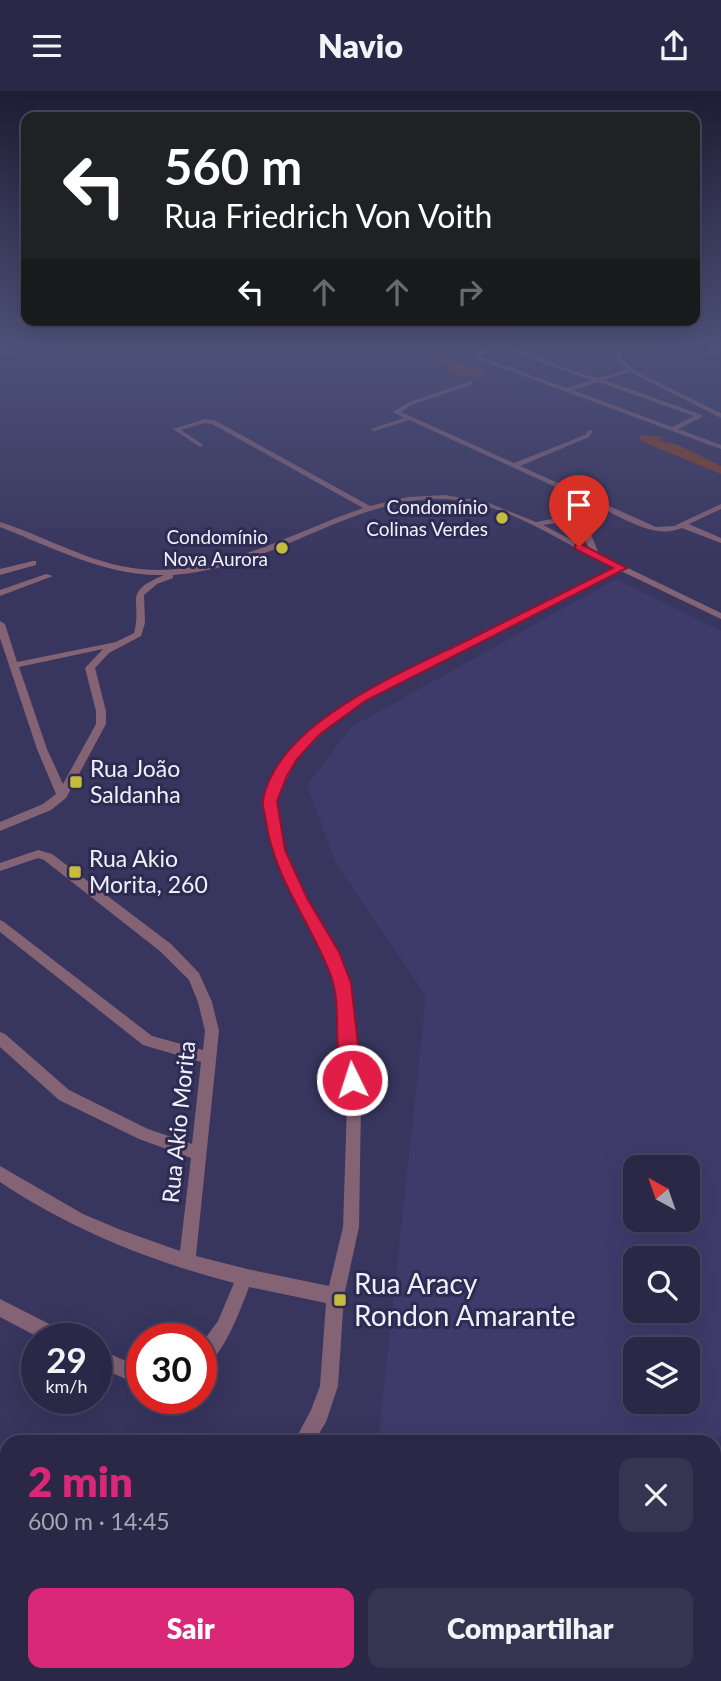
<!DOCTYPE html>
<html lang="pt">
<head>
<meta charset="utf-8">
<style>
	:root { --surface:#2a2846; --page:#363451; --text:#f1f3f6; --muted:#a5a6b3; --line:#46445f; --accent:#db2777 }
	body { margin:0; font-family:Lato,sans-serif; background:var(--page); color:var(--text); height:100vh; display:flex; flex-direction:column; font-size:26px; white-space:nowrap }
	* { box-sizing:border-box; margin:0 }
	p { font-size:23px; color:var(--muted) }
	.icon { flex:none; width:38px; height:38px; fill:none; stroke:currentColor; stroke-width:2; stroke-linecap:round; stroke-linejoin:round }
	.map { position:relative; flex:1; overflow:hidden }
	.drawer { position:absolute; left:0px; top:1344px; width:721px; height:247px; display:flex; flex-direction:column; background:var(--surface); border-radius:21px 21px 0 0; box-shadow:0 7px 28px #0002,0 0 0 2px var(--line) }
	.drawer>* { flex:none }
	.banner { position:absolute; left:21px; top:21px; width:679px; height:214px; border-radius:14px; box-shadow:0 7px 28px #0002,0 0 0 2px var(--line); background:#202124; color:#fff; overflow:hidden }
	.needle { width:46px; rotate:320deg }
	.tools { position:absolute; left:623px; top:1064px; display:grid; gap:14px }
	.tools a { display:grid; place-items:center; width:77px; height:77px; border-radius:14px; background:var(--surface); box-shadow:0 7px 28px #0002,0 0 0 2px var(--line); font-size:35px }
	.speed { position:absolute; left:21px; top:1232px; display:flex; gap:14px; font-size:35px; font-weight:700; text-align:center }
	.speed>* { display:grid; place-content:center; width:91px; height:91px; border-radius:50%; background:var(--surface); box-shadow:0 7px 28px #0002,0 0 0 2px var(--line); line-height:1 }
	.speed small { font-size:18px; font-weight:400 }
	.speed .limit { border:10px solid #d22; background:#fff; color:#111 }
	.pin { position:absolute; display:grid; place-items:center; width:60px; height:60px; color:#fff; margin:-72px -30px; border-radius:50% 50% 50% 0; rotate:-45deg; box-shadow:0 0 7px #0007 }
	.pin .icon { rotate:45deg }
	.me { position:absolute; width:77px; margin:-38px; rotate:356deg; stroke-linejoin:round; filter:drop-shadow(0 0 5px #0008) }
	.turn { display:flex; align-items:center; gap:24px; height:147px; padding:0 28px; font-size:32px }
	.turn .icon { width:91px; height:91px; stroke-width:2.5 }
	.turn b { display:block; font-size:49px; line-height:60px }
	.lanes { display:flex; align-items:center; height:66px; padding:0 28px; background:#0003; justify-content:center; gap:35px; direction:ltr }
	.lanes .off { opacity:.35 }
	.round { display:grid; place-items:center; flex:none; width:74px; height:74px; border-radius:14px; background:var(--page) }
	.head { display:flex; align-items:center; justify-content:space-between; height:119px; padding:0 28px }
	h1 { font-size:42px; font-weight:800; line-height:52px; color:var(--accent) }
	.cta { display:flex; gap:14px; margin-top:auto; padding:14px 28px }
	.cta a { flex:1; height:80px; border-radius:14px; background:var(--accent); color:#fff; font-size:28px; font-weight:800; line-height:80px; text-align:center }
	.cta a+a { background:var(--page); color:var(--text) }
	header { display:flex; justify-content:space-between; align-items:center; height:91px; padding:0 28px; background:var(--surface); font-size:32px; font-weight:800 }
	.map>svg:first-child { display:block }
	.built { fill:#3e3b6b; fill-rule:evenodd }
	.green { fill:#87401c }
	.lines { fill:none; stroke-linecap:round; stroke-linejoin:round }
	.river { fill:#2e2c11; fill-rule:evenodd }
	.minor { fill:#846375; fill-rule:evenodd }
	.rail { stroke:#a6a5bb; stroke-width:5; stroke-dasharray:22 11; stroke-linecap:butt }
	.route { fill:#e11d48; stroke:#92132f; stroke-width:2 }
	.poi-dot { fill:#c5bc3d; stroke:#2e2b53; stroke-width:2.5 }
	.labels { text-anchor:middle; stroke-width:6; stroke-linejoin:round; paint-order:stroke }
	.far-poi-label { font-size:19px; fill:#f0f0fa; stroke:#2e2b53; text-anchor:end }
	.poi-label { font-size:23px; fill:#f0f0fa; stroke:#2e2b53; text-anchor:start }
	.street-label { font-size:23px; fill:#f0f0fa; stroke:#2e2b53 }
	.near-poi-label { font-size:28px; fill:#f0f0fa; stroke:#2e2b53; text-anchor:start }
</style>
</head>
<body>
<header><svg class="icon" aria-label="menu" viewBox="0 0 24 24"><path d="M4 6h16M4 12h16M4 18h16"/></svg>Navio<svg class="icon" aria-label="share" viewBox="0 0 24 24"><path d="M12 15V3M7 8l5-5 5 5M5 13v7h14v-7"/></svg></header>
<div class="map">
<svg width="721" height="1590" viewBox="0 0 721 1590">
	<rect width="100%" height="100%" fill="#38355e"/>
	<path class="built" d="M616,488L721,540V1345L703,1351H378L426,905L336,773L307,695L351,636ZM635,1076H688V1129H635ZM635,1167H688V1220H635ZM635,1258H688V1311H635Z"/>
	<g class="green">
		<path d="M423,259L441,262V266L478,278L485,286H461L442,278L449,276L419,264Z"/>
		<path d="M640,344L664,346L658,349L678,354L721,375V383L650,354L640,349Z"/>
	</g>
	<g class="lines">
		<g class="river">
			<rect x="714" y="1498" width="7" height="40"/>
			<path d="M314,1584H363L361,1590H312Z"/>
		</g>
		<g class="minor">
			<path d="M621,254H627L620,265L637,281L721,322V327L630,281L604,289L702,324V326L678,338L721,354V358L480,269L474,263C513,241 556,279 595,286C604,288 618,281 627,278L614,265ZM494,259L508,260L592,289L567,297L484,267L481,264ZM598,291L694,325L672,336L573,299Z"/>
			<path d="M471,290L473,293L411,314L401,321L514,372L585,344L589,339H593L589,346L520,375L656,436L674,435L721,413V418L689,433L721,447V452L682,437C654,449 622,426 597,415L571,428L590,441L599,463L721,522V528L621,480L392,593L338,627L297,667L276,710L284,759L306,808L337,861L350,893L361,1013L359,1136L344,1205L338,1295L326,1331L314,1351H294L311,1319L320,1295L326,1212L249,1196C241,1217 223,1268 201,1277V1253L218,1230L234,1192C150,1170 72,1139 0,1091V1075L83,1123L121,1139L180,1160L191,1067L139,1048L59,1009L0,956V941L5,943L69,999L148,1038L192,1053L201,971L143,954L0,841V829L4,831L152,945L203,959L205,940L198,911L189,889L161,861L44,769L38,767L0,780V772L38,759L52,763L171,853L199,882L212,911L219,940L196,1165L247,1178L329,1195L343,1136L347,1013L336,893L324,862L294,809L272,759L264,710L288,663L330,623L386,589L614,477C566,454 518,419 464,410C383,397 310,450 236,472C215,478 195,482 173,484V487L157,493L144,504L145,532L141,545L109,562L95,577L106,620V633L66,707L51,719L0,740V731L43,713L56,703L37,658L0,547V530L5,533L17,571L116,551L134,542C143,508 121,502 164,484C107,486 52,456 0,436V431C41,444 79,466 121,475C207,493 285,444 363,417L212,333L205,332L181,339L202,353L203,354L200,356L173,338L205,328L216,330L370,415L408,406L445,404L486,411L536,431L563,426L591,412L409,329L374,340L371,338L404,327L393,321L407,312ZM564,431L583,444L589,458L543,434ZM103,558L85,577L96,620V633L63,693L47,658L19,576Z"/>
			<path d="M33,470H36V474L0,484V478Z"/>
			<path d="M46,483L53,485L0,505V499Z"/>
			<path d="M0,1208L67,1242L70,1248H42L0,1226Z"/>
			<path d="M96,1257L142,1277V1295L96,1275Z"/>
			<path d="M0,1379L7,1382V1403L0,1400Z"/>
		</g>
		<g class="rail">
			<path d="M0,1575L7,1578"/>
			<path d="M21,1584L36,1590"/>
		</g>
	</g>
	<linearGradient id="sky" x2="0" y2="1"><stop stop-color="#1f1d34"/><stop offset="0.53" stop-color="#4d5179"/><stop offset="1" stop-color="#4d5179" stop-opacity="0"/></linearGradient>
	<rect width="721" height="477" fill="url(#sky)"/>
	<path class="route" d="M575,454H583L627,477L365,610L319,644L297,668L287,685L277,710L285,759L307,807L339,861L351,892L362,989L359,995H345C331,964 343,917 331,885C311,831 274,788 266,730C265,723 262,715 263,709C278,630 406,580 470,548C518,524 565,501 613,477L575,458Z"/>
	<g class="poi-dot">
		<circle cx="502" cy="427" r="7"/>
		<circle cx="282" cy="457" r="7"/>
		<rect x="69" y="684" width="14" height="14" rx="3.5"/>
		<rect x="68" y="774" width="14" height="14" rx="3.5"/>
		<rect x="333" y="1202" width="14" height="14" rx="3.5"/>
	</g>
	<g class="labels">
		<g class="far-poi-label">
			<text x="488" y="423">Condomínio<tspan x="488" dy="22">Colinas Verdes</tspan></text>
			<text x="268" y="453">Condomínio<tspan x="268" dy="22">Nova Aurora</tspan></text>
		</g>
		<g class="poi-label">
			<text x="90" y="686">Rua João<tspan x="90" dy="26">Saldanha</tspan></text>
			<text x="89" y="776">Rua Akio<tspan x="89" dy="26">Morita, 260</tspan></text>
		</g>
		<g class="street-label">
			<text transform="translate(179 1031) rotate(-84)" y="8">Rua Akio Morita</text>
		</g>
		<g class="near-poi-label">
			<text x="354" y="1203">Rua Aracy<tspan x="354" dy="32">Rondon Amarante</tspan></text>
		</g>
	</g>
</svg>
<div class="tools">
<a><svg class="needle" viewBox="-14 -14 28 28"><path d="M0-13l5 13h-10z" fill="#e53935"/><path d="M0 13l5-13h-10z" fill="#a5a6b3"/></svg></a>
<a><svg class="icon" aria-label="search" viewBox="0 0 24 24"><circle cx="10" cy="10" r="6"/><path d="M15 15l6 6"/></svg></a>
<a><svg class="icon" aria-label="layers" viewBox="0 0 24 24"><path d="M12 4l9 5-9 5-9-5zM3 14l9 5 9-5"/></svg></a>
</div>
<div class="speed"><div>29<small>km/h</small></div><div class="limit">30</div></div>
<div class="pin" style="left:579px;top:456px;background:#d93025"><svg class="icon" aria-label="arrive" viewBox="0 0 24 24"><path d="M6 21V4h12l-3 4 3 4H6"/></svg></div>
<svg class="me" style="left:352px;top:989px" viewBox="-20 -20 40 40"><circle r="17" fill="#e11d48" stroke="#fff" stroke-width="3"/><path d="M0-11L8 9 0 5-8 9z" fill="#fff"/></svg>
<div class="banner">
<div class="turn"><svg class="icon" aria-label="left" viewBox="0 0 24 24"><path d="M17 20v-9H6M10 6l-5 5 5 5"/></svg><div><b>560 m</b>Rua Friedrich Von Voith</div></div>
<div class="lanes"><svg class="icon" aria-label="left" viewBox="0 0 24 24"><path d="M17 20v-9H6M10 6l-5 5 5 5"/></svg><svg class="icon off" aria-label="ahead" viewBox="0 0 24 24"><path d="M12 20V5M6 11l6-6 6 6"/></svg><svg class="icon off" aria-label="ahead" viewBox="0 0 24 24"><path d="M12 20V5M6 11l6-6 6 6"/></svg><svg class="icon off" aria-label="right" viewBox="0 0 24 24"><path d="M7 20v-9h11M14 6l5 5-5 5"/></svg></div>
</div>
<section class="drawer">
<div class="head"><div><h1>2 min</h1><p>600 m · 14:45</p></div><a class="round"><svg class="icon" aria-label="close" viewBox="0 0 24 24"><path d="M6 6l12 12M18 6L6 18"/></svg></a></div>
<div class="cta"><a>Sair</a><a>Compartilhar</a></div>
</section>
</div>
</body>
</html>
